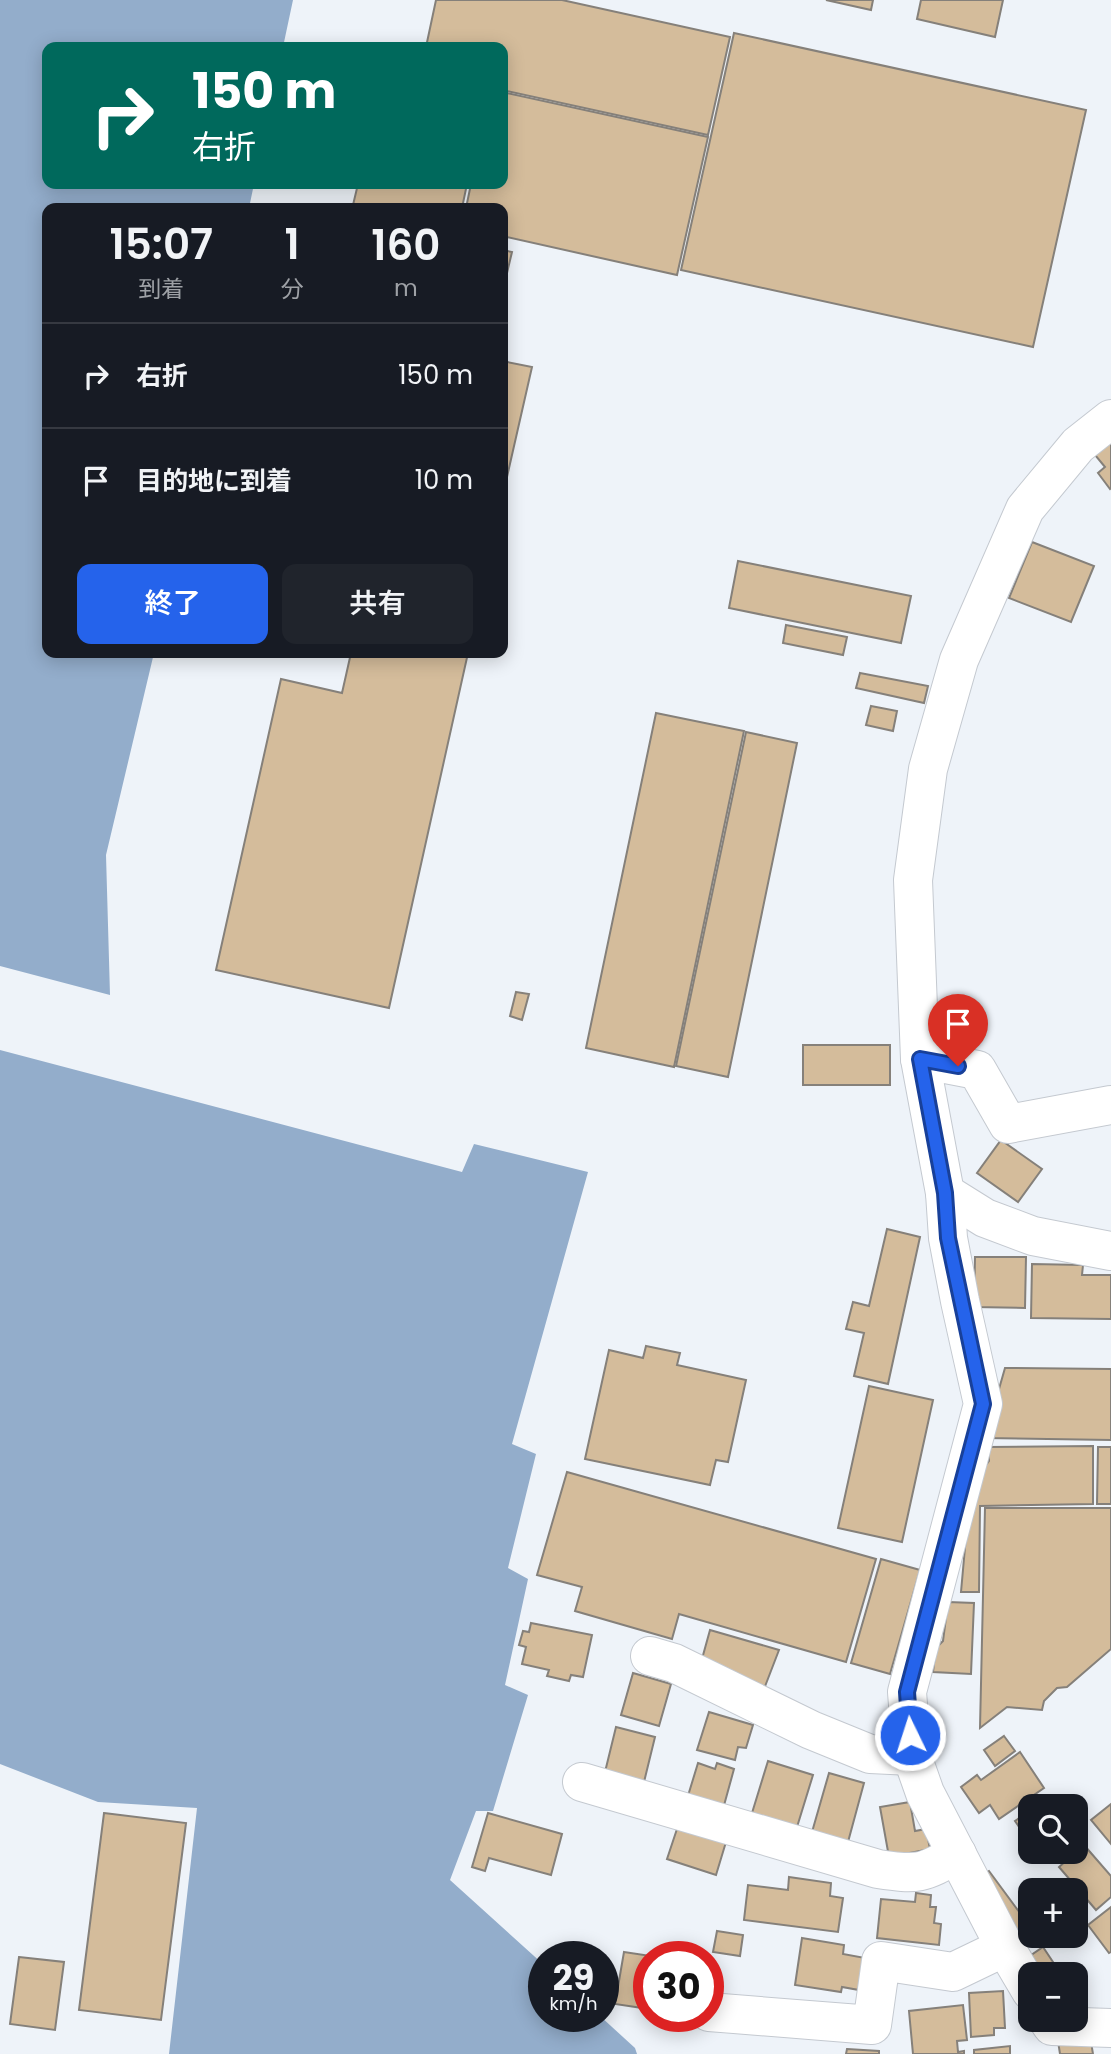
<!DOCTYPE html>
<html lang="ja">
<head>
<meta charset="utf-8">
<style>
	:root { --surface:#171b24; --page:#20242c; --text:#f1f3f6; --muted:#9ea1a6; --line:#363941; --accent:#2563eb }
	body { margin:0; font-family:Poppins,"Noto Sans JP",sans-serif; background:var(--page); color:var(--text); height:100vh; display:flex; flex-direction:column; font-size:26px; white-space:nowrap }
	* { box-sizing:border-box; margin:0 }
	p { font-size:23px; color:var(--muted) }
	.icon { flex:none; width:38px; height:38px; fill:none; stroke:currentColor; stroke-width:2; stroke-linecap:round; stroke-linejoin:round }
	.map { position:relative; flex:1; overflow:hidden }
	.drawer { position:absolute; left:42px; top:203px; width:466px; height:455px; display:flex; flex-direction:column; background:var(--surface); border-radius:14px; box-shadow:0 4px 18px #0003 }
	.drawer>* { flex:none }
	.hud { position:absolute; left:42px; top:42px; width:466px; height:147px; border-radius:14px; box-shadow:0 4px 18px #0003; background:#00695c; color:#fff; overflow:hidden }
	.fabs { position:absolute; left:1018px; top:1794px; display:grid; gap:14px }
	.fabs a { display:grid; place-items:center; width:70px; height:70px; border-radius:14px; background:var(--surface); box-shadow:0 4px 18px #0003; font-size:35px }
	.speed { position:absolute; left:528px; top:1941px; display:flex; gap:14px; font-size:35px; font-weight:700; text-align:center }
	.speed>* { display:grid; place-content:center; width:91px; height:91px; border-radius:50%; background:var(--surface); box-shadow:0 4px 18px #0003; line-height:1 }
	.speed small { font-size:18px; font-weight:400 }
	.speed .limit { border:10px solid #d22; background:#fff; color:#111 }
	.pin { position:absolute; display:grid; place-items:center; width:60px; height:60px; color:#fff; margin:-72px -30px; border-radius:50% 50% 50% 0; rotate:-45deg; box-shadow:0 0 7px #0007 }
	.pin .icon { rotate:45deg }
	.me { position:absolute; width:77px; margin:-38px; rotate:356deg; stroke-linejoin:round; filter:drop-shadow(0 0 5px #0008) }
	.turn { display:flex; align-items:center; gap:24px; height:147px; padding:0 35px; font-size:32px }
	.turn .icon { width:91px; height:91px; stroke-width:2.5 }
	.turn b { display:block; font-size:49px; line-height:60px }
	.eta { display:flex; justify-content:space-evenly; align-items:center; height:119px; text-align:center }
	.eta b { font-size:42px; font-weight:600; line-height:49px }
	.cta { display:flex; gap:14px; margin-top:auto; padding:14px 35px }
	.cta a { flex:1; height:80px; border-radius:14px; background:var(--accent); color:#fff; font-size:28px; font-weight:600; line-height:80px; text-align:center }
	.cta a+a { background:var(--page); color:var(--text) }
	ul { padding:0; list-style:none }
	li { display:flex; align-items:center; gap:21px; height:105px; padding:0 35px; border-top:2px solid var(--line) }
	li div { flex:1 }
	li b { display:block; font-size:26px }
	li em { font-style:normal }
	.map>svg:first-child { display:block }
	.water { fill:#93adcb }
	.building { fill:#d4bc9b; stroke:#85807a; stroke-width:2 }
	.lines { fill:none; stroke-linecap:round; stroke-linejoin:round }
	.minor-casing { stroke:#c4c9d0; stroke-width:40 }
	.minor { stroke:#fff; stroke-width:38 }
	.route-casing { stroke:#184099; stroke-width:18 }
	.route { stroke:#2563eb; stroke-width:12 }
</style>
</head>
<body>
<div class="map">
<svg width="1111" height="2054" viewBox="0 0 1111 2054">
	<rect width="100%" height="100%" fill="#eef3f9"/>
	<g class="water">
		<path d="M0,0H293L283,47H47V184H254L249,208H47V653H154L106,855L110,995L0,966Z"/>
		<path d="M0,1050L462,1172L474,1144L588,1172L512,1444L536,1454L508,1568L528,1579L505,1685L528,1695L493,1811H476L450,1880L544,1965V2016H600L635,2048L637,2054H169L197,1808L98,1802L0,1764Z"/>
	</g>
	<g class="building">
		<path d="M436,0H562L730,37L708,135L502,90V47H426Z"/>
		<path d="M826,0H873L871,10Z"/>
		<path d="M921,0H1003L995,37L917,19Z"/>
		<path d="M734,33L1086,110L1033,347L681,270Z"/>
		<path d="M502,92L708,137L677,275L502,236V208H466L471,184H502Z"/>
		<path d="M358,184H467L462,208H367L353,205Z"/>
		<path d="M502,250L512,252L502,294Z"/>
		<path d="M502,361L532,367L502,499Z"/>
		<path d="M1111,442V488L1110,489L1098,473L1105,467L1095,455Z"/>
		<path d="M1032,542L1094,566L1071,622L1009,598Z"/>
		<path d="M738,561L911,596L901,643L729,608Z"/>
		<path d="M786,625L847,637L843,655L783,643Z"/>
		<path d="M351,653H468L389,1008L216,970L281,679L342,693Z"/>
		<path d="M860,673L928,686L924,703L856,688Z"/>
		<path d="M871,706L897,711L893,731L866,725Z"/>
		<path d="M656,713L744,731L674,1067L586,1048Z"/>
		<path d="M746,732L797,743L728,1077L676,1066Z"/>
		<path d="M516,992L529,994L522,1020L510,1016Z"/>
		<rect x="803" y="1045" width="87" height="40"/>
		<path d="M1001,1140L1042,1169L1018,1202L977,1173Z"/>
		<path d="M887,1229L920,1237L888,1384L854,1376L864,1333L846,1329L853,1302L869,1306Z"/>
		<path d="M975,1257H1026L1025,1308L974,1307Z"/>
		<path d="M1032,1264L1083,1265L1082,1275H1111V1319L1031,1318Z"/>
		<path d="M646,1346L680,1353L677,1365L746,1380L728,1462L716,1460L710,1485L585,1459L609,1350L643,1358Z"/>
		<path d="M1005,1368L1111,1369V1440L985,1438Z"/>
		<path d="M869,1386L933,1400L902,1542L838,1528Z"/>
		<path d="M1093,1446V1504L980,1506L979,1592H961L969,1503L977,1477L989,1461L988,1447Z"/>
		<path d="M1098,1447H1111V1504H1097Z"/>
		<path d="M567,1472L876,1559L846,1662L679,1614L672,1639L575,1611L582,1587L537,1575Z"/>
		<path d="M985,1508H1111V1649L1067,1687L1057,1688L1044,1701L1042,1710L1007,1707L980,1728Z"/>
		<path d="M881,1559L920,1570L890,1674L851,1663Z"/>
		<path d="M948,1602L974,1603L971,1674L933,1672L936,1648L943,1641Z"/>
		<path d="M531,1623L592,1635L583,1677L571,1675L569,1681L547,1676L549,1670L522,1664L526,1647L519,1645L523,1631L529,1632Z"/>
		<path d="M710,1630L779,1650L764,1689L702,1659Z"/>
		<path d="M633,1673L671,1684L659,1726L621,1715Z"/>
		<path d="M709,1712L753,1725L746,1748L738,1747L735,1760L697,1750Z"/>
		<path d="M616,1727L655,1737L644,1782L605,1772Z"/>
		<path d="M1004,1736L1015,1751L995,1766L984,1750Z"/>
		<path d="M1020,1752L1044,1788L999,1819L990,1805L979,1813L961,1787L977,1775L981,1780Z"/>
		<path d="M768,1761L813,1775L797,1827L752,1813Z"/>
		<path d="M698,1763L715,1769L717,1763L734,1769L723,1809L687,1799Z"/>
		<path d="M829,1773L864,1783L848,1842L812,1832Z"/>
		<path d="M910,1802L915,1831L926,1829L930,1849L889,1857L880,1807Z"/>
		<path d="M1111,1804V1844L1091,1820Z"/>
		<path d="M1031,1810V1844L1015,1821Z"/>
		<path d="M104,1813L186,1823L161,2020L79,2010Z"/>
		<path d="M488,1813L562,1834L551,1875L489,1858L485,1871L472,1867Z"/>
		<path d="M678,1826L726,1842L716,1875L667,1859Z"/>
		<path d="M1084,1845L1111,1876V1897L1096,1910L1059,1867Z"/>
		<path d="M989,1871L1031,1928V1936H1036L1038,1938L1025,1948L982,1875Z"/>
		<path d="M789,1877L831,1883L830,1896L843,1898L838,1932L744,1920L748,1885L788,1890Z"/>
		<path d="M916,1893L931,1895L930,1907H936L934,1923L941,1924L939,1945L877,1938L881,1899L915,1902Z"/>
		<path d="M1111,1907V1952L1109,1953L1088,1925Z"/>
		<path d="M717,1931L743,1935L740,1956L713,1952Z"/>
		<path d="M802,1938L844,1945L843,1954L865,1958L859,1990L842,1987L841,1992L795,1985Z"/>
		<path d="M1043,1947L1061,1974H1034L1024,1960Z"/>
		<path d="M624,1952L651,1956L649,2009L615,2004Z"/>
		<path d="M19,1957L64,1962L55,2030L10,2024Z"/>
		<path d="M1003,1991L1005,2028H994V2035L971,2037L969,1993Z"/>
		<path d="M963,2005L967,2040L957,2041L958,2052L964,2051V2054H913L909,2011Z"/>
		<path d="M1090,2036L1093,2054H1060L1058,2041Z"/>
		<path d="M1010,2046V2054H974V2050Z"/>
		<path d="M847,2049L879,2051V2054H846Z"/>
	</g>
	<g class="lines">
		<defs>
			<g id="minor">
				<path d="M920,1059L977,1070L1008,1124L1111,1105"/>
				<path d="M945,1193L985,1218L1033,1236L1111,1251"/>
				<path d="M650,1656L674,1663L811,1730L870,1754L912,1756"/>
				<path d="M582,1782L878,1869C918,1875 922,1874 957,1854"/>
				<path d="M1031,1991L1005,1947L925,1793L912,1756L907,1692L983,1404L960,1301L948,1238L945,1193L920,1059L913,880L928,769L959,660L1025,509L1078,445L1111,419"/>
				<path d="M709,2012L872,2025L881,1961L953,1972L1005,1947"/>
				<path d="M1048,2020L1052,2026L1111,2028"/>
			</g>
		</defs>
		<use href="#minor" class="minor-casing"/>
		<use href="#minor" class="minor"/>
	</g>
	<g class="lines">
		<defs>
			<path id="route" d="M910,1735L907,1692L983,1404L948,1238L945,1193L920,1059L958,1066"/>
		</defs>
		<use href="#route" class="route-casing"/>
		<use href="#route" class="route"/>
	</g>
</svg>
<div class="fabs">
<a><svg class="icon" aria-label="search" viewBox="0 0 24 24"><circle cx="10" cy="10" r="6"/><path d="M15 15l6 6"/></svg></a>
<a>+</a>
<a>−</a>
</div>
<div class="speed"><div>29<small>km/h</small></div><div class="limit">30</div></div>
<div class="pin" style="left:958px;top:1066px;background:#d93025"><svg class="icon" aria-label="arrive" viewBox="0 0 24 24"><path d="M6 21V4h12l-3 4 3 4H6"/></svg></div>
<svg class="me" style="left:910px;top:1735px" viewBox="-20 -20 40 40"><circle r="17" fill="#2563eb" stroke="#fff" stroke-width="3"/><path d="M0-11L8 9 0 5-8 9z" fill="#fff"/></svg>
<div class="hud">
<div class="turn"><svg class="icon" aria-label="right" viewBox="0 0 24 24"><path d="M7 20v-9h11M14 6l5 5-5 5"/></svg><div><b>150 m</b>右折</div></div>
</div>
<section class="drawer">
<div class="eta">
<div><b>15:07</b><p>到着</p></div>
<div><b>1</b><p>分</p></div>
<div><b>160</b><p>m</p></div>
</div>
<ul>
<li><svg class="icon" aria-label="right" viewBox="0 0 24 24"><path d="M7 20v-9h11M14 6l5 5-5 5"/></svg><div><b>右折</b></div><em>150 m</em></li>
<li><svg class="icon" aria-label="arrive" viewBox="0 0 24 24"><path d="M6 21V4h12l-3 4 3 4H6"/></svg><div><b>目的地に到着</b></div><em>10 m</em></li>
</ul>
<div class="cta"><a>終了</a><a>共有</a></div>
</section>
</div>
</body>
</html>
